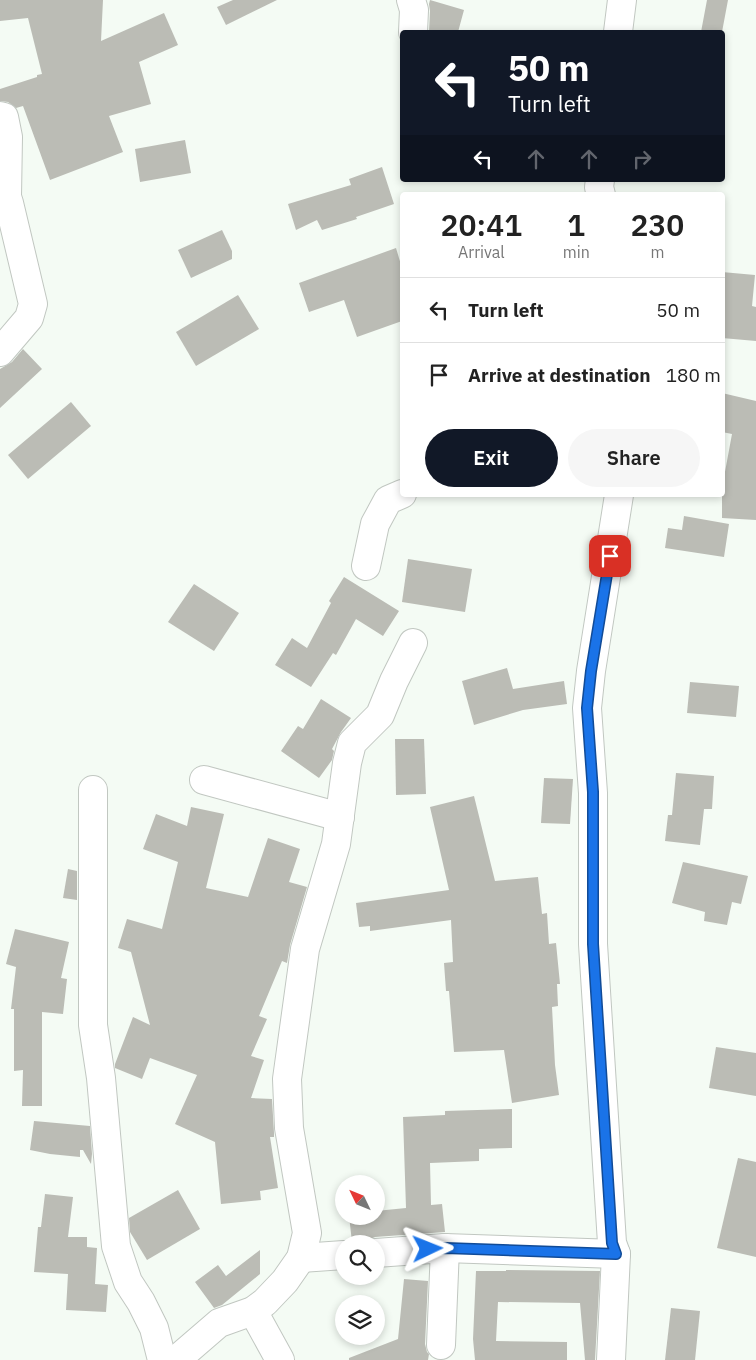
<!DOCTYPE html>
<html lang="en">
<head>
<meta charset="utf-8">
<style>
	:root { --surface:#fff; --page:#f6f6f6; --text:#222; --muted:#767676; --line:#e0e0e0; --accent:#111827 }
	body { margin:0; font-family:"IBM Plex Sans",sans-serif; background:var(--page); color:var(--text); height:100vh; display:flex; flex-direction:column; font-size:19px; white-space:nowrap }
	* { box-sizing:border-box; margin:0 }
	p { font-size:16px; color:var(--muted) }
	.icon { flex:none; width:28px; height:28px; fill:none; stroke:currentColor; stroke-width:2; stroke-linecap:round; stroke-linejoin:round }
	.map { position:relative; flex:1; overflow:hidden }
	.drawer { position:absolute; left:400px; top:192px; width:325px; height:305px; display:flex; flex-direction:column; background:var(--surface); border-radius:5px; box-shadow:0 2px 8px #0003 }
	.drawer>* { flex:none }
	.banner { position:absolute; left:400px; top:30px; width:325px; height:152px; border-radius:5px; box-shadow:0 2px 8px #0003; background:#111827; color:#fff; overflow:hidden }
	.needle { width:32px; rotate:313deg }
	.fabs { position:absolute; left:335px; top:1175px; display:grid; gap:10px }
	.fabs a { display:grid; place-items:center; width:50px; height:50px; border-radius:50%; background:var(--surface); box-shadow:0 2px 8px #0003; font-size:25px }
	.pin { position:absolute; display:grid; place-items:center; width:42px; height:42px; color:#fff; margin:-21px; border-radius:10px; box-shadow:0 2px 8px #0006 }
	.me { position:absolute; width:55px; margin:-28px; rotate:88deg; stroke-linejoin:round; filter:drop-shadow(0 0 4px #0008) }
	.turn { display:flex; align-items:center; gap:18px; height:105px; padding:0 25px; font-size:22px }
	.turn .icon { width:65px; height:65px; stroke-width:2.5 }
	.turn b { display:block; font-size:35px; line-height:42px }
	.lanes { display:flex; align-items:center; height:48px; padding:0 25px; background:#0003; justify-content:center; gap:25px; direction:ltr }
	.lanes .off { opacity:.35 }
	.eta { display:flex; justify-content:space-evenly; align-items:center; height:85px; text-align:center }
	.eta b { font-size:30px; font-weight:600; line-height:35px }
	.action { display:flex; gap:10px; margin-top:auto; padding:10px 25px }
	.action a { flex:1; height:58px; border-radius:30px; background:var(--accent); color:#fff; font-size:20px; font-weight:600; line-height:58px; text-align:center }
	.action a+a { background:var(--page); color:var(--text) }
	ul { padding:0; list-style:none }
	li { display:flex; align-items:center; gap:15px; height:65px; padding:0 25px; border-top:1px solid var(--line) }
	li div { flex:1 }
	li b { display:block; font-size:19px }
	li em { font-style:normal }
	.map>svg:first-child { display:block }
	.building { fill:#bbbcb5 }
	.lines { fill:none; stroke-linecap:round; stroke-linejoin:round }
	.minor-casing { stroke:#c1c7c1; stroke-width:30 }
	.minor { stroke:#fff; stroke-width:28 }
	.route-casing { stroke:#114b97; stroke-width:12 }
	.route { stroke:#1a73e8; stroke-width:9 }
</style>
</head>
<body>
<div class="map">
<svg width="756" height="1360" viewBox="0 0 756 1360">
	<rect width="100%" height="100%" fill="#f4fbf4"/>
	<g class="building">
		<path d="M0,0H103L101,41L164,13L178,45L139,62L151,104L109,116L123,152L50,180L23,106L16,108L8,102L0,101V89L37,77V75L42,74L28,18L0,21Z"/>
		<path d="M233,0H277L226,25L217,7Z"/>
		<path d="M430,0L464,10L458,32H429L430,11L429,4Z"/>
		<path d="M707,0H728L722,32H701Z"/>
		<path d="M185,140L191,173L140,182L135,149Z"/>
		<path d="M382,167L394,204L356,217L357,219L322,230L317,220L296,230L288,204L351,185L349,179Z"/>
		<path d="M222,230L232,251V259L191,278L178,250Z"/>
		<path d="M396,248L402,268V321L357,337L344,300L309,312L299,283Z"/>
		<path d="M722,272L755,275L752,306L756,307V341L722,338Z"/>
		<path d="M238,295L259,329L196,366L176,332Z"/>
		<path d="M23,349L42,369L0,408V369L12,362Z"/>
		<path d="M722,393L756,401V520L722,518V488L732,434L722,432Z"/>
		<path d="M71,402L91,426L28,479L8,455Z"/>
		<path d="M684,516L729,524L724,557L665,548L668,528L682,530Z"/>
		<path d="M408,559L472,569L465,612L402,602Z"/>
		<path d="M344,577L399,611L383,636L356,619L336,655L333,653L311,687L275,665L292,638L307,648L331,603L329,601Z"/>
		<path d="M194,584L239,613L214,651L168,622Z"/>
		<path d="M507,668L513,689L564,681L567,704L523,710L474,725L462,681Z"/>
		<path d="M690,682L739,686L736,717L687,713Z"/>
		<path d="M321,699L351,718L341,732L332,749L334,751L332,760L319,778L281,751L298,726L303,729Z"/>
		<path d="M395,739H424L426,794L396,795Z"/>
		<path d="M676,773L714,776L712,809H704L700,845L665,841L668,815H672Z"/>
		<path d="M544,778L573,779L570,824L541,823Z"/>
		<path d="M474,796L495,881L538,877L542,914L547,913L549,944L556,943L560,984H557L558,1006L552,1007L555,1065L559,1095L512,1103L504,1050L454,1052L449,991H446L444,963L453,962L451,920L370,931V926L359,927L356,903L449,890L430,807Z"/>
		<path d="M191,807L224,814L206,888L248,897L268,838L300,849L289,882L307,887L290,945L287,963L282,961L259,1016L267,1019L251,1056L264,1060L251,1098L272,1099L274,1133V1137H270L278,1188L260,1191L261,1200L221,1204L215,1142L175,1124L197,1075L150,1058L142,1079L115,1068V1064L133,1017L150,1025L131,952L118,948L127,919L162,929L178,862L143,849L156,814L187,826Z"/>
		<path d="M683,862L748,876L741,904L732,902L727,925L704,921L705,912L672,903Z"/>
		<path d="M68,869L77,871V900L63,898Z"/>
		<path d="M15,929L69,942L61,978L67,979L63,1014L42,1012V1106H22L23,1070L14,1071V1009H11L16,967L6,964Z"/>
		<path d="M716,1047L756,1053V1096L709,1088Z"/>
		<path d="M512,1109V1148L479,1149V1161L430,1163L431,1205L442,1204L445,1232L375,1237L368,1240L363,1244H354L352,1242L349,1216H376V1211L406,1208L403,1117L445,1115V1111Z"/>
		<path d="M34,1121L90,1126L92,1154L91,1164L83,1150H80V1157L50,1154L30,1150Z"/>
		<path d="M738,1158L756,1162V1257L717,1248Z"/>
		<path d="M178,1190L200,1229L147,1260L130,1232L129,1218Z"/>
		<path d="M45,1194L73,1197L68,1237H87V1247L97,1248L95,1284L108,1285L106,1312L66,1310L68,1274L34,1272L38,1227H41Z"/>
		<path d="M260,1250V1274L222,1305L214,1308L195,1282L218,1265L226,1276Z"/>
		<path d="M506,1270L600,1271L595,1360H585L580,1303L498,1302L496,1341L567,1342V1360H475L473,1339L476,1271H506Z"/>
		<path d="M404,1279L428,1281L425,1344L427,1352L429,1354L428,1360H349V1358L398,1339Z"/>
		<path d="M671,1308L700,1311L695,1360H665Z"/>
	</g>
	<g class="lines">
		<defs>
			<g id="minor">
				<path d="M411,0L414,10L413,32"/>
				<path d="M618,32L622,0"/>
				<path d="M0,116L4,117L8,137L7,196"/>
				<path d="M0,175L9,203L33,304L29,318L0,352"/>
				<path d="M600,180L599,187L601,195"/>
				<path d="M366,566L375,524L388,500L402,494"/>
				<path d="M204,780L340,817"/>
				<path d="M93,790V1025L101,1078L116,1246L128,1282L141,1302L154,1328L162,1360"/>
				<path d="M376,1253L445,1248L616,1254"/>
				<path d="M301,1258L344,1255"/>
				<path d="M253,1311L280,1360"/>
				<path d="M441,1345L445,1248"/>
				<path d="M176,1360L219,1323L253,1311L265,1302L285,1281L301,1258L307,1233L289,1128L287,1079L305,949L336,844L347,763L352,743L380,715L394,681L413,643"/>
				<path d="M611,1360L616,1254L612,1243L593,944V793L587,708L591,671L619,495"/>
			</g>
		</defs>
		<use href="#minor" class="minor-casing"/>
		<use href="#minor" class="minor"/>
	</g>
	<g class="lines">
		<defs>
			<path id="route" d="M428,1249L445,1248L616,1254L612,1243L593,944V792L587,708L591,671L610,556"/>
		</defs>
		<use href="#route" class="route-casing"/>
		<use href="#route" class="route"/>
	</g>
</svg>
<div class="fabs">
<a><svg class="needle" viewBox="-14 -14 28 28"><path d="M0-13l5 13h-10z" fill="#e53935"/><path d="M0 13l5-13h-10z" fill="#767676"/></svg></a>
<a><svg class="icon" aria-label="search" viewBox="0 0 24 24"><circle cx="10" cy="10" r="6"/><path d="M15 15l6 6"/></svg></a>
<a><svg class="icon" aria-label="layers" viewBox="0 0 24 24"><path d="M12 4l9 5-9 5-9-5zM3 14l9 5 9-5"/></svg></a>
</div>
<div class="pin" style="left:610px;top:556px;background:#d93025"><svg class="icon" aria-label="arrive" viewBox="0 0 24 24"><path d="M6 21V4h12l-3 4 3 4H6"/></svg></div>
<svg class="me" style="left:428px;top:1249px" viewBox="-20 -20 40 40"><path d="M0-17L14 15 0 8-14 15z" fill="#1a73e8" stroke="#fff" stroke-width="4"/></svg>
<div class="banner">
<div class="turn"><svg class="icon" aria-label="left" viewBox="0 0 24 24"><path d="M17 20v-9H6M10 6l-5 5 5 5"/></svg><div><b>50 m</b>Turn left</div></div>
<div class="lanes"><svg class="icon" aria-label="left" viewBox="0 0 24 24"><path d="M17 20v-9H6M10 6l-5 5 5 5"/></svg><svg class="icon off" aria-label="ahead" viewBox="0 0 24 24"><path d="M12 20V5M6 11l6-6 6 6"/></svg><svg class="icon off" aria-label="ahead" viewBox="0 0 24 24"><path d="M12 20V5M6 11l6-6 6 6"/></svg><svg class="icon off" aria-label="right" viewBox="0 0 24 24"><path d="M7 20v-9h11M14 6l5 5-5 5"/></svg></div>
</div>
<section class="drawer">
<div class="eta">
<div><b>20:41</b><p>Arrival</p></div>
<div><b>1</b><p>min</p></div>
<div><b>230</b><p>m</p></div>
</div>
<ul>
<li><svg class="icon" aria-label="left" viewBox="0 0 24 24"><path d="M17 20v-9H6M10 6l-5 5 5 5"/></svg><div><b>Turn left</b></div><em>50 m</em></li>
<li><svg class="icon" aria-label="arrive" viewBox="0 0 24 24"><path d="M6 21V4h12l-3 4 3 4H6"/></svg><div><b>Arrive at destination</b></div><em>180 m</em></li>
</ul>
<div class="action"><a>Exit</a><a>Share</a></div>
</section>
</div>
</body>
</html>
